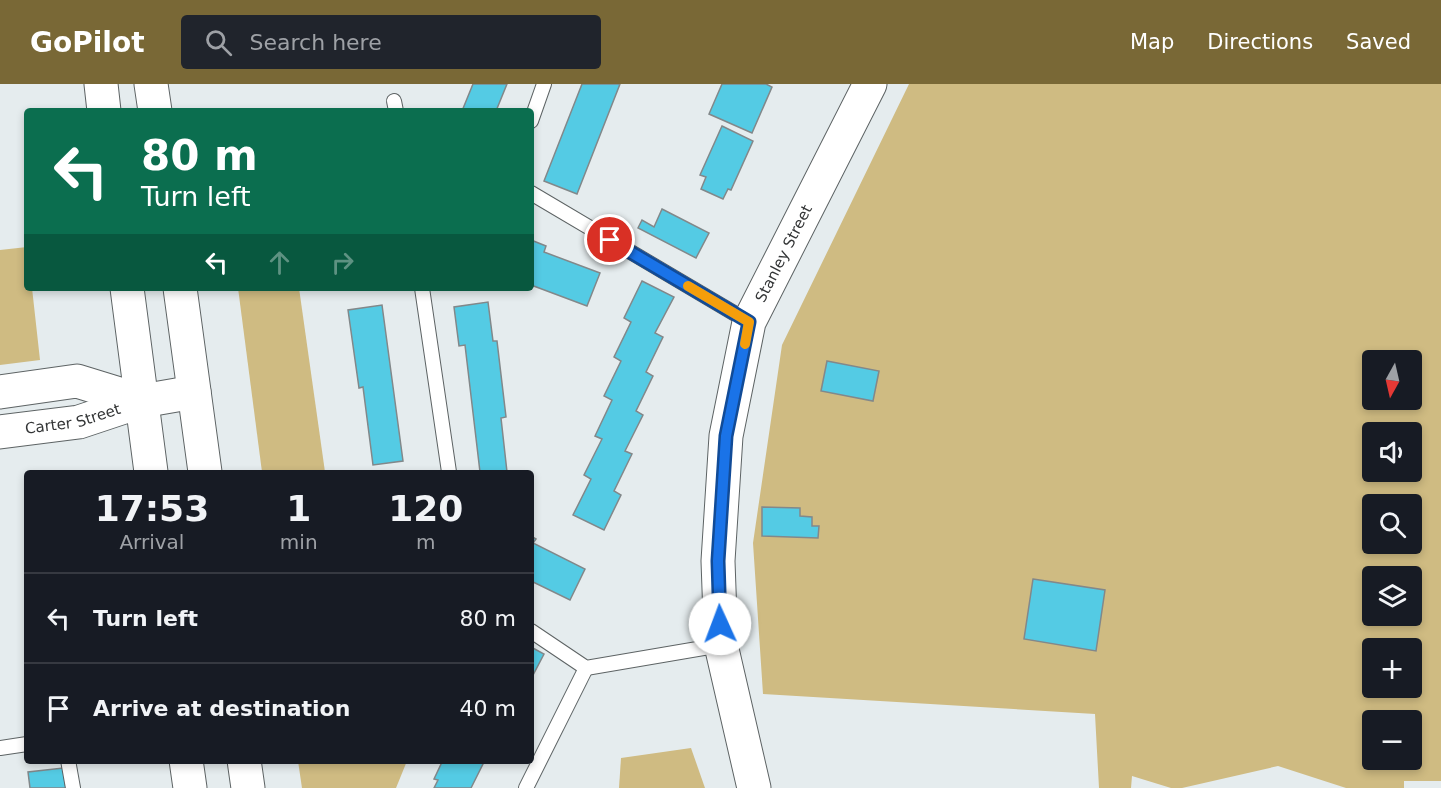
<!DOCTYPE html>
<html lang="en">
<head>
<meta charset="utf-8">
<style>
	:root { --surface:#171b24; --page:#20242c; --text:#f1f3f6; --muted:#9ea1a6; --line:#363941; --accent:#796836 }
	body { margin:0; font-family:"DejaVu Sans",sans-serif; background:var(--page); color:var(--text); height:100vh; display:flex; flex-direction:column; font-size:22px; white-space:nowrap }
	* { box-sizing:border-box; margin:0 }
	p { font-size:20px; color:var(--muted) }
	.icon { flex:none; width:33px; height:33px; fill:none; stroke:currentColor; stroke-width:2; stroke-linecap:round; stroke-linejoin:round }
	.map { position:relative; flex:1; overflow:hidden }
	.panel { position:absolute; left:24px; top:386px; width:510px; height:294px; display:flex; flex-direction:column; background:var(--surface); border-radius:6px; box-shadow:0 3px 9px #0003 }
	.panel>* { flex:none }
	.banner { position:absolute; left:24px; top:24px; width:510px; height:183px; border-radius:6px; box-shadow:0 3px 9px #0003; background:#0b6e4f; color:#fff; overflow:hidden }
	.needle { width:39px; rotate:188deg }
	.buttons { position:absolute; left:1362px; top:266px; display:grid; gap:12px }
	.buttons a { display:grid; place-items:center; width:60px; height:60px; border-radius:6px; background:var(--surface); box-shadow:0 3px 9px #0003; font-size:30px }
	.pin { position:absolute; display:grid; place-items:center; width:51px; height:51px; color:#fff; margin:-26px; border:3px solid #fff; border-radius:50%; box-shadow:0 2px 6px #0007 }
	.me { position:absolute; width:66px; margin:-33px; rotate:358deg; stroke-linejoin:round; filter:drop-shadow(0 0 4px #0008) }
	.turn { display:flex; align-items:center; gap:21px; height:126px; padding:0 18px; font-size:27px }
	.turn .icon { width:78px; height:78px; stroke-width:2.5 }
	.turn b { display:block; font-size:42px; line-height:51px }
	.lanes { display:flex; align-items:center; height:57px; padding:0 18px; background:#0003; justify-content:center; gap:30px; direction:ltr }
	.lanes .off { opacity:.35 }
	.eta { display:flex; justify-content:space-evenly; align-items:center; height:102px; text-align:center }
	.eta b { font-size:36px; font-weight:600; line-height:42px }
	ul { padding:0; list-style:none }
	li { display:flex; align-items:center; gap:18px; height:90px; padding:0 18px; border-top:2px solid var(--line) }
	li div { flex:1 }
	li b { display:block; font-size:22px }
	li em { font-style:normal }
	header { display:flex; align-items:center; gap:36px; box-sizing:border-box; height:84px; padding:0 30px; background:var(--accent); color:#fff }
	header strong { font-size:28px }
	nav { display:flex; gap:33px; margin-inline-start:auto; font-size:21px }
	.search { width:420px; height:54px; background:var(--page); display:flex; align-items:center; gap:15px; box-sizing:border-box; padding:0 21px; border-radius:6px; color:var(--muted); font-size:22px }
	.map>svg:first-child { display:block }
	.green { fill:#cfbb82; fill-rule:evenodd }
	.building { fill:#54cbe4; stroke:#82888a; stroke-width:1.5 }
	.lines { fill:none; stroke-linecap:round; stroke-linejoin:round }
	.service-casing { stroke:#5d6364; stroke-width:16 }
	.tertiary-casing { stroke:#5d6364; stroke-width:35 }
	.secondary-casing { stroke:#5d6364; stroke-width:35 }
	.service { stroke:#fff; stroke-width:14 }
	.tertiary { stroke:#fff; stroke-width:33 }
	.secondary { stroke:#fff; stroke-width:33 }
	.route-casing { stroke:#114b97; stroke-width:15 }
	.route { stroke:#1a73e8; stroke-width:10 }
	.slow { stroke:#f59e0b; stroke-width:10 }
	.labels { text-anchor:middle; stroke-width:4.5; stroke-linejoin:round; paint-order:stroke }
	.street-label { font-size:15px; fill:#333536; stroke:#f2f9fb }
</style>
</head>
<body>
<header>
<strong>GoPilot</strong>
<div class="search"><svg class="icon" aria-label="search" viewBox="0 0 24 24"><circle cx="10" cy="10" r="6"/><path d="M15 15l6 6"/></svg>Search here</div>
<nav><a>Map</a><a>Directions</a><a>Saved</a></nav>
</header>
<div class="map">
<svg width="1441" height="704" viewBox="0 0 1441 704">
	<rect width="100%" height="100%" fill="#e5ecee"/>
	<g class="green">
		<path d="M909,0H1441V697H1404V704H1346L1278,682L1182,704H1171L1132,692L1131,704H1099L1095,630L763,610L753,459L782,261ZM1372,276H1412V315H1372ZM1372,348H1412V387H1372ZM1372,420H1412V459H1372ZM1372,492H1412V531H1372ZM1372,564H1412V603H1372ZM1372,636H1412V675H1372Z"/>
		<path d="M27,163V204H32L40,276L0,281V166Z"/>
		<path d="M238,204H299L325,388H262Z"/>
		<path d="M691,664L705,704H619L621,674Z"/>
		<path d="M298,677V676L407,677L396,704H302Z"/>
	</g>
	<g class="building">
		<path d="M473,0H507L496,27H462Z"/>
		<path d="M582,0H620L577,110L544,97Z"/>
		<path d="M722,0H766L772,3L752,49L709,30Z"/>
		<path d="M722,42L753,57L731,106L728,105L723,115L701,105L706,93L700,91Z"/>
		<path d="M662,125L709,149L696,174L638,144L642,136L654,143Z"/>
		<path d="M531,156L546,162L544,168L600,189L587,222L531,201L533,195L531,194Z"/>
		<path d="M642,197L674,213L655,249L663,253L646,288L653,292L636,327L643,331L625,367L632,370L614,407L621,411L604,446L573,431L591,395L584,391L602,355L595,352L612,316L604,312L621,277L614,273L631,238L624,234Z"/>
		<path d="M488,218L493,257H497L506,333L501,334L507,388H480L465,261L459,262L454,223Z"/>
		<path d="M382,221L403,377L373,381L363,303L359,304L348,226Z"/>
		<path d="M827,277L879,287L873,317L821,307Z"/>
		<path d="M762,423L800,424V432L812,433V442H819L818,454L762,452Z"/>
		<path d="M531,452L536,455L533,459L585,485L570,516L531,497Z"/>
		<path d="M1033,495L1105,506L1096,567L1024,555Z"/>
		<path d="M531,563L544,570L531,595Z"/>
		<path d="M443,676H485L471,704H434L438,696L434,695Z"/>
		<path d="M63,684L66,704H30L28,688Z"/>
	</g>
	<g class="lines">
		<defs>
			<g id="service">
				<path d="M394,17L396,27"/>
				<path d="M531,37L544,0"/>
				<path d="M531,109L749,238"/>
				<path d="M422,204L449,388"/>
				<path d="M531,547L586,584L721,561"/>
				<path d="M0,664L27,660"/>
				<path d="M68,676L73,704"/>
				<path d="M526,704L586,584"/>
			</g>
			<g id="tertiary">
				<path d="M0,308L77,297L142,317"/>
				<path id="s1" d="M0,348L79,338L142,317L194,308"/>
				<path id="s2" d="M754,704L721,561L718,477L726,352L749,238L870,0"/>
			</g>
			<g id="secondary">
				<path d="M101,0L104,27"/>
				<path d="M151,0L155,27"/>
				<path d="M127,204L151,388"/>
				<path d="M180,204L205,388"/>
				<path d="M186,676L190,704"/>
				<path d="M244,676L248,704"/>
			</g>
		</defs>
		<use href="#service" class="service-casing"/>
		<use href="#tertiary" class="tertiary-casing"/>
		<use href="#secondary" class="secondary-casing"/>
		<use href="#service" class="service"/>
		<use href="#tertiary" class="tertiary"/>
		<use href="#secondary" class="secondary"/>
	</g>
	<g class="lines">
		<defs>
			<path id="route" d="M610,156L749,238L726,352L718,477L720,540"/>
		</defs>
		<use href="#route" class="route-casing"/>
		<use href="#route" class="route"/>
		<path class="slow" d="M688,202L749,238L745,260"/>
	</g>
	<g class="labels">
		<g class="street-label">
			<text dy="5" stroke="none"><textPath href="#s2" startOffset="549">Stanley Street</textPath></text>
			<text dy="5" stroke="none"><textPath href="#s1" startOffset="74">Carter Street</textPath></text>
		</g>
	</g>
</svg>
<div class="buttons">
<a><svg class="needle" viewBox="-14 -14 28 28"><path d="M0-13l5 13h-10z" fill="#e53935"/><path d="M0 13l5-13h-10z" fill="#9ea1a6"/></svg></a>
<a><svg class="icon" aria-label="sound" viewBox="0 0 24 24"><path d="M4 9h4l5-4v14l-5-4H4zM17 9q2 3 0 6"/></svg></a>
<a><svg class="icon" aria-label="search" viewBox="0 0 24 24"><circle cx="10" cy="10" r="6"/><path d="M15 15l6 6"/></svg></a>
<a><svg class="icon" aria-label="layers" viewBox="0 0 24 24"><path d="M12 4l9 5-9 5-9-5zM3 14l9 5 9-5"/></svg></a>
<a>+</a>
<a>−</a>
</div>
<div class="pin" style="left:610px;top:156px;background:#d93025"><svg class="icon" aria-label="arrive" viewBox="0 0 24 24"><path d="M6 21V4h12l-3 4 3 4H6"/></svg></div>
<svg class="me" style="left:720px;top:540px" viewBox="-20 -20 40 40"><circle r="19" fill="#fff"/><path d="M0-13L10 11 0 6-10 11z" fill="#1a73e8"/></svg>
<div class="banner">
<div class="turn"><svg class="icon" aria-label="left" viewBox="0 0 24 24"><path d="M17 20v-9H6M10 6l-5 5 5 5"/></svg><div><b>80 m</b>Turn left</div></div>
<div class="lanes"><svg class="icon" aria-label="left" viewBox="0 0 24 24"><path d="M17 20v-9H6M10 6l-5 5 5 5"/></svg><svg class="icon off" aria-label="ahead" viewBox="0 0 24 24"><path d="M12 20V5M6 11l6-6 6 6"/></svg><svg class="icon off" aria-label="right" viewBox="0 0 24 24"><path d="M7 20v-9h11M14 6l5 5-5 5"/></svg></div>
</div>
<section class="panel">
<div class="eta">
<div><b>17:53</b><p>Arrival</p></div>
<div><b>1</b><p>min</p></div>
<div><b>120</b><p>m</p></div>
</div>
<ul>
<li><svg class="icon" aria-label="left" viewBox="0 0 24 24"><path d="M17 20v-9H6M10 6l-5 5 5 5"/></svg><div><b>Turn left</b></div><em>80 m</em></li>
<li><svg class="icon" aria-label="arrive" viewBox="0 0 24 24"><path d="M6 21V4h12l-3 4 3 4H6"/></svg><div><b>Arrive at destination</b></div><em>40 m</em></li>
</ul>
</section>
</div>
</body>
</html>
